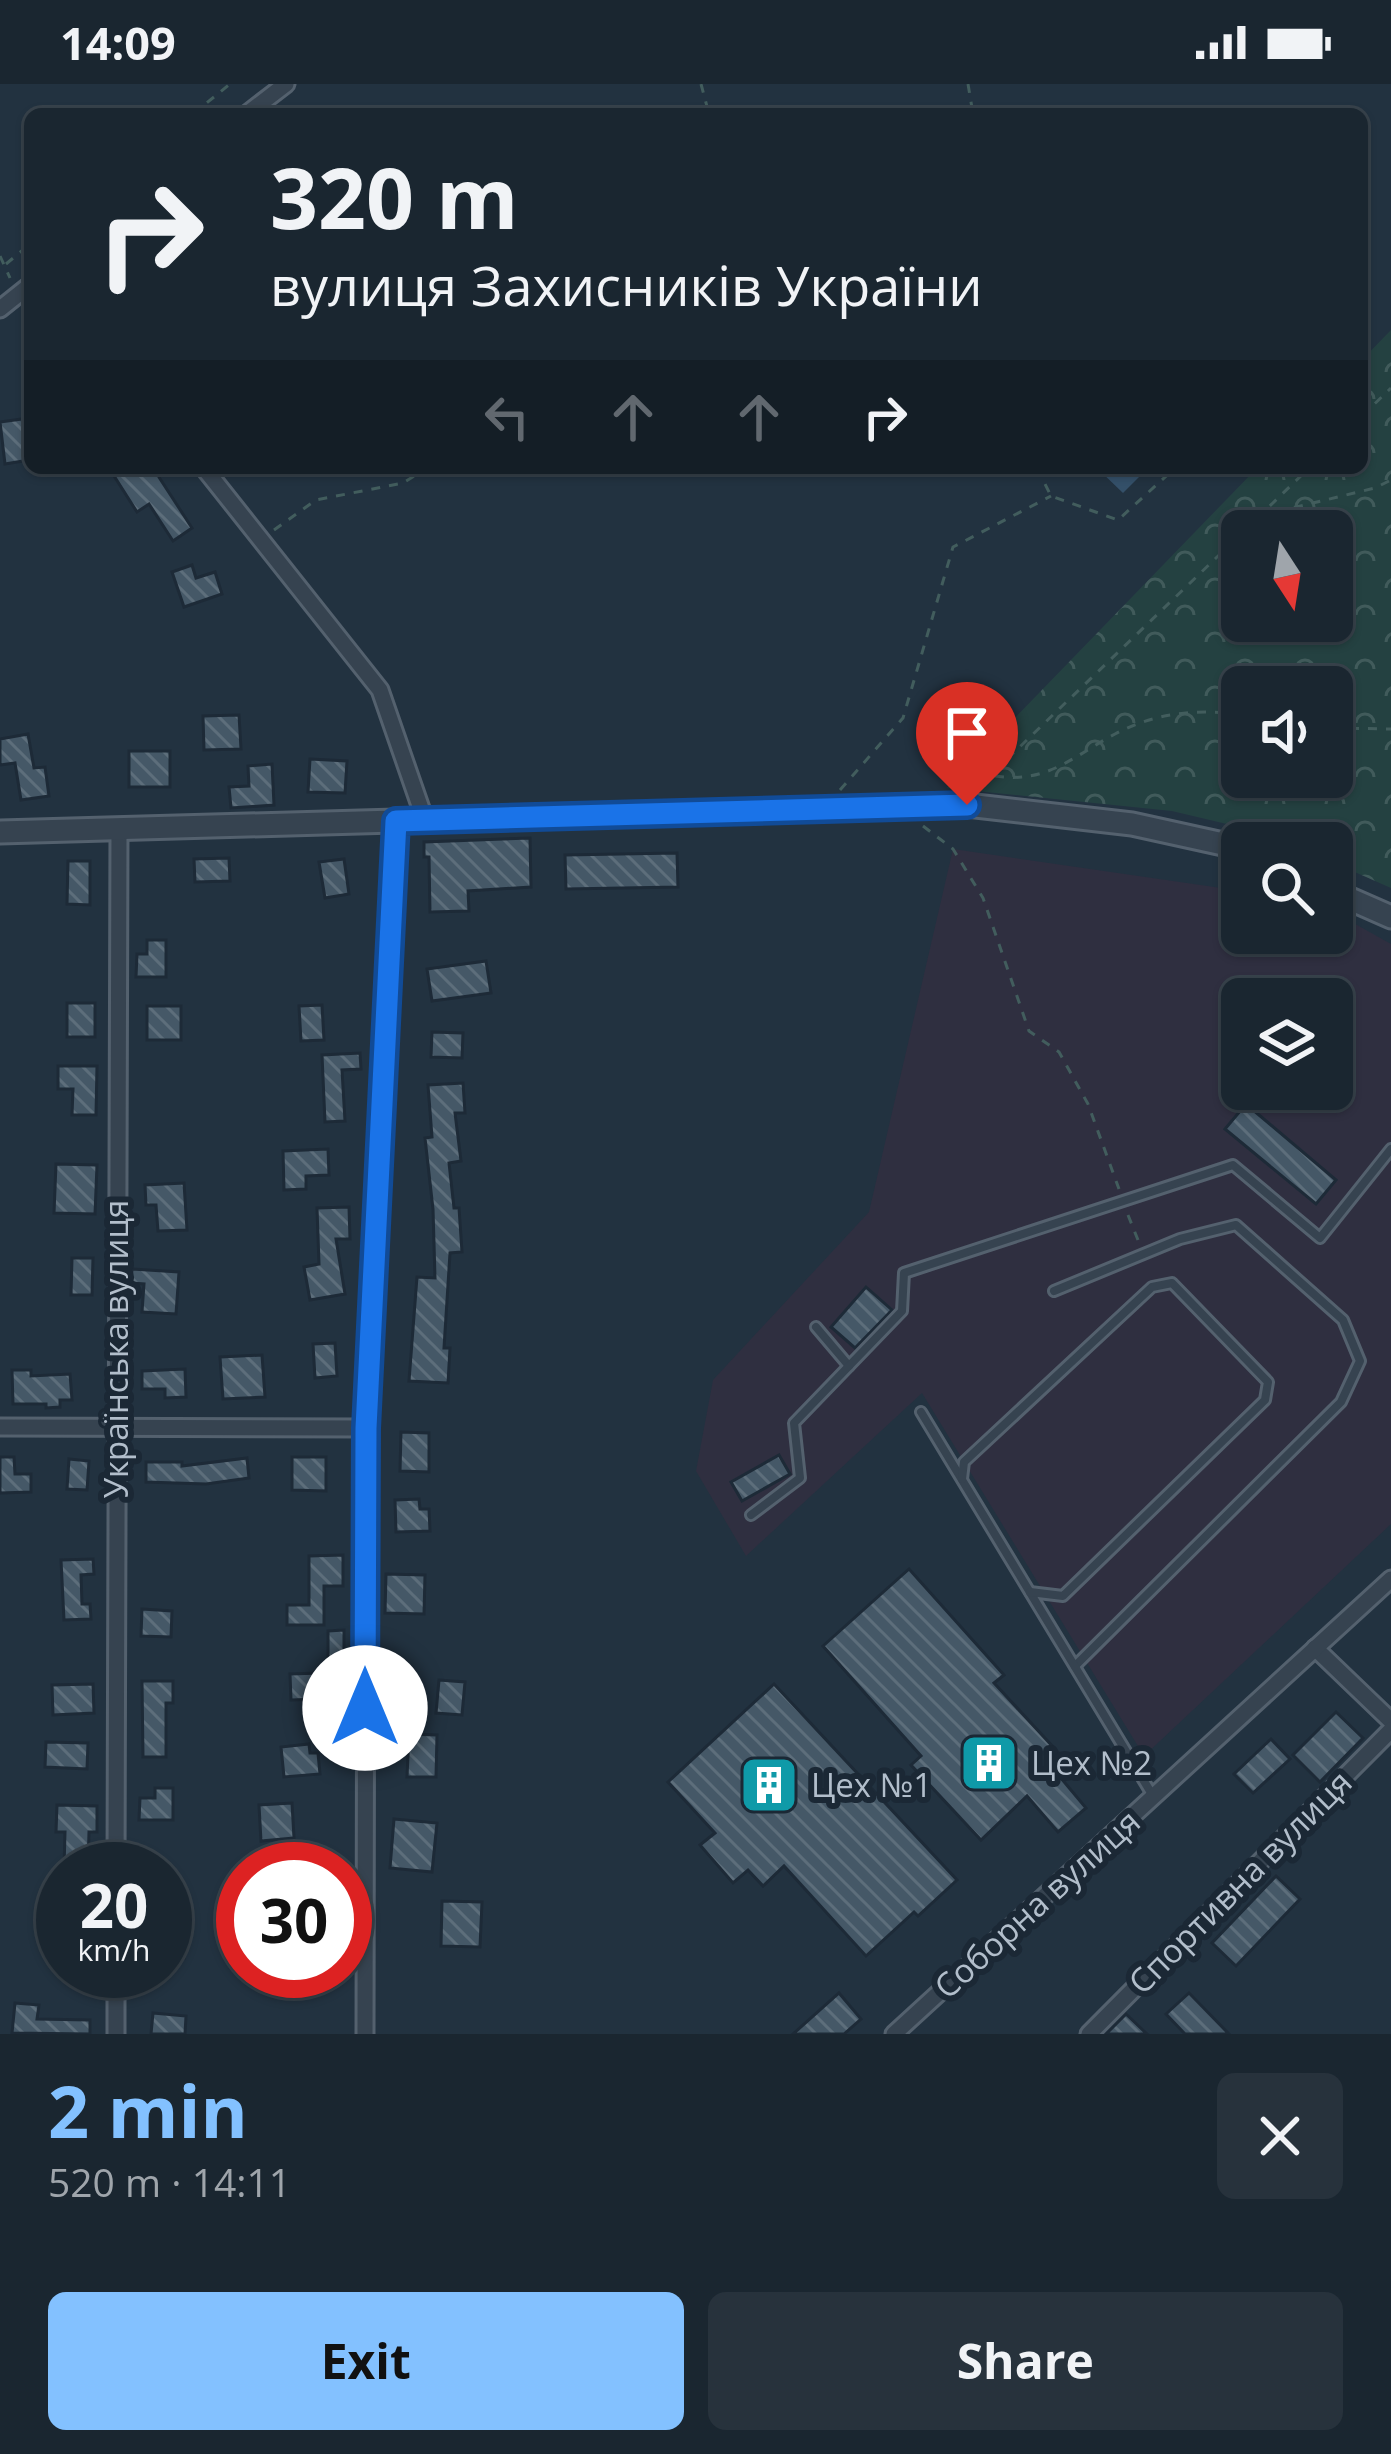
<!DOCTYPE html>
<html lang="en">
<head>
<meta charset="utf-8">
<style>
	:root { --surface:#1a2630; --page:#27323c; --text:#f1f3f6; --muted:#9fa5ab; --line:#38434c; --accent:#83c1ff }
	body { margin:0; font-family:"Open Sans",sans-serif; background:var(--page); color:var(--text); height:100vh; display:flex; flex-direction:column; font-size:45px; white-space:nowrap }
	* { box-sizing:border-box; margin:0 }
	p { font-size:39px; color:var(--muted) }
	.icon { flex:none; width:66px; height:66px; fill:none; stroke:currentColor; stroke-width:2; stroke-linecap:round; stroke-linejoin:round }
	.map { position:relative; height:1950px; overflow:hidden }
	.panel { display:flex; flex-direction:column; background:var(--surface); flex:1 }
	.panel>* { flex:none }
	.top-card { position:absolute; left:24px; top:24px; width:1344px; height:366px; border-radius:18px; box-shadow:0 3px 9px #0004,0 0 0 3px var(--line); background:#1a2630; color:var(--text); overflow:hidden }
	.needle { width:78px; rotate:168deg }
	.buttons { position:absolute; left:1221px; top:426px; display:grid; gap:24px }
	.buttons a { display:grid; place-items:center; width:132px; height:132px; border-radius:18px; background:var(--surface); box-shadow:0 3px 9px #0004,0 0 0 3px var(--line); font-size:60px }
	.speed { position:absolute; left:36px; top:1758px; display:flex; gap:24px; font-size:60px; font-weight:700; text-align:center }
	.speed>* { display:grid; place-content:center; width:156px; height:156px; border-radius:50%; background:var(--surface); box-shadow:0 3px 9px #0004,0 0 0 3px var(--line); line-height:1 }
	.speed small { font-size:30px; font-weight:400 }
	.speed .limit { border:18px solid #d22; background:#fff; color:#111 }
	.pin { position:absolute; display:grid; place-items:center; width:102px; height:102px; color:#fff; margin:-123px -51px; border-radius:50% 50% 50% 0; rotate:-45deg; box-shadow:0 0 12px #0007 }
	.pin .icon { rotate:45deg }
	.me { position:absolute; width:132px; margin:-66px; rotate:0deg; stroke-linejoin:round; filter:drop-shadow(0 0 9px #0008) }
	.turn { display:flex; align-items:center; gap:42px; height:252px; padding:0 48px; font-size:54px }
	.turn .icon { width:156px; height:156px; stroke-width:2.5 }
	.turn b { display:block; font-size:84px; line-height:102px }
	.lanes { display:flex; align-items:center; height:114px; padding:0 48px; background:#0003; justify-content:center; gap:60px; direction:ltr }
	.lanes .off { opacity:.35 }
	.round { display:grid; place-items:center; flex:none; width:126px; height:126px; border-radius:18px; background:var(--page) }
	.overview { display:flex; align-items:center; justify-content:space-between; height:204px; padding:0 48px }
	h1 { font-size:72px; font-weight:700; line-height:90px; color:var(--accent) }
	.cta { display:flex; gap:24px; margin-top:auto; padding:24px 48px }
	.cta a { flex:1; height:138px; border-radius:18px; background:var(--accent); color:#111; font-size:48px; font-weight:700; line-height:138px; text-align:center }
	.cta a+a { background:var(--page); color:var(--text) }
	.status { display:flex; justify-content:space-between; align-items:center; height:84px; padding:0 60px; background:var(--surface); direction:ltr }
	.status svg { height:33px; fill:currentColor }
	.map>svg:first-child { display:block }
	.medical { fill:#2f2f40; fill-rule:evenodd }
	.park { fill:url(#park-crowns); fill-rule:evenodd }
	.water { fill:#345069 }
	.building { fill:url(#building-back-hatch); stroke:#1d2a37; stroke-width:3 }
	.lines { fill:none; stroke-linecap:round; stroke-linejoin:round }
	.service-casing { stroke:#54616e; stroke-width:14 }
	.minor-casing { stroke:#54616e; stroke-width:21 }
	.tertiary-casing { stroke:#54616e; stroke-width:27 }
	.path { stroke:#425d5d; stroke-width:3; stroke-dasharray:9 9; stroke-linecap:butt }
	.service { stroke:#364350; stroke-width:8 }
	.minor { stroke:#364350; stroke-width:15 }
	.tertiary { stroke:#364350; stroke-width:21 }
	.route-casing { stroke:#114b97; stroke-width:30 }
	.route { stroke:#1a73e8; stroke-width:21 }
	.labels { text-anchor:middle; stroke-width:12; stroke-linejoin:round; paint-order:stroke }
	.street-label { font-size:33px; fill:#b2becb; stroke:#1b2835 }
	.poi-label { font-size:33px; fill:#b2becb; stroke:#1b2835; text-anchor:start }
</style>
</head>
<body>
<div class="status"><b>14:09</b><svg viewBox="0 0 49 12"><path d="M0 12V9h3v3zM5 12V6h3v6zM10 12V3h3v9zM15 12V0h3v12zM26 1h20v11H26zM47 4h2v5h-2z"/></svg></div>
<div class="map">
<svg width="1391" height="1950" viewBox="0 0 1391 1950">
	<defs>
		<pattern id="park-crowns" width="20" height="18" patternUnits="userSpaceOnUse" patternTransform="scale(3)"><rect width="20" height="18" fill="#244141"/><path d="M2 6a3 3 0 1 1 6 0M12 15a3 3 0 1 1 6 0" fill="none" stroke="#415b5b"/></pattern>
		<pattern id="building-back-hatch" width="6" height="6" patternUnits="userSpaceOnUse" patternTransform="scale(3)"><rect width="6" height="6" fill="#455867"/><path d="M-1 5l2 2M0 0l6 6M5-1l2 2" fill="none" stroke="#5d6e7b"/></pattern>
	</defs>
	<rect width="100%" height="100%" fill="#223240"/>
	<path class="medical" d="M953,765L1242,807V849H1332V827L1391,860V1440L1144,1672L922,1309L746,1472L696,1387L713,1296L869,1128ZM1242,915H1332V1005H1242Z"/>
	<path class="park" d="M1391,246V804L1332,778V759H1283L1248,745L1172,727L947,704L1257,384H1362V276ZM1242,447H1332V537H1242ZM1242,603H1332V693H1242Z"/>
	<path class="water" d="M1097,384H1148L1123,409Z"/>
	<g class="building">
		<path d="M22,335L29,376L5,380L0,338Z"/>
		<path d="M109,384H153L192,444L173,457L149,420L137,428Z"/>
		<path d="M192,481L196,494L215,488L222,510L184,523L172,488Z"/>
		<path d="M239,631L241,665L204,666L203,632Z"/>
		<path d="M28,650L34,684L45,683L49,712L21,716L15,679L0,681V655Z"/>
		<rect x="129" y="667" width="41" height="36"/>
		<path d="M310,675L347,677L345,709L308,708Z"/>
		<path d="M272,680L274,721L231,724L229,703L249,702L248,682Z"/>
		<path d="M530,754L531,803L468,807L469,827L430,828L429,773H424V758Z"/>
		<path d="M677,769L678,803L566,805L565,771Z"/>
		<path d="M229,774L230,797L195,798L194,775Z"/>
		<path d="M344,775L349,810L325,814L319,778Z"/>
		<path d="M68,777H90V821L67,820Z"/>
		<path d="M147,856H166V893H136L137,870H147Z"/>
		<path d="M486,877L491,909L432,917L427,885Z"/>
		<rect x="67" y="919" width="28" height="34"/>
		<path d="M322,921L324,956L301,957L299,922Z"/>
		<rect x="147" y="922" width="34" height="34"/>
		<path d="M432,948L463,949L462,974L431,973Z"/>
		<path d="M360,969L361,985L342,986L345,1037L325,1038L322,971Z"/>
		<path d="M58,982H97L96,1031H72L73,1005H58Z"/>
		<path d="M463,999L465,1029H455L461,1077L449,1079L454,1124H459L462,1168L450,1169L444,1264H450L448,1299L409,1297L417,1193L435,1194L433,1125L425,1054L432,1053L428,1001Z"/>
		<path d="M1246,1020L1336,1096L1316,1120L1225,1045Z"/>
		<path d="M328,1065L329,1091L306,1092V1105L284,1106L283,1067Z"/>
		<path d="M56,1080L97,1081L95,1130L54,1129Z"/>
		<path d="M184,1099L187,1146L158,1147L156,1121H146L145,1101Z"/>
		<path d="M349,1123L350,1155H336L345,1210L310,1216L304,1183L319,1180L317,1124Z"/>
		<path d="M72,1174H93L92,1211H71Z"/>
		<path d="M132,1185L179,1188L176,1230L142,1228L144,1200L131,1199Z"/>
		<path d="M866,1203L892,1226L855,1264L831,1243Z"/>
		<path d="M335,1259L337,1292L315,1294L313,1260Z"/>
		<path d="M262,1271L265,1313L223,1315L220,1273Z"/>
		<path d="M185,1285L186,1313L165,1314V1305H142V1287Z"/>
		<path d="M12,1286H31V1292L70,1290L72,1316H60V1323L46,1324V1320H13Z"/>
		<path d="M401,1348L429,1349V1388L400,1387Z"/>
		<path d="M779,1371L790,1390L742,1417L731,1398Z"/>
		<path d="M0,1373H14L15,1390H31V1408L0,1409Z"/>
		<path d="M292,1373H326V1407L292,1406Z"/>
		<path d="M247,1374L249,1394L206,1400L146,1398V1378H182V1382Z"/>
		<path d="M69,1375L89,1377L87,1406L67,1405Z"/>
		<path d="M419,1415L420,1425H429L430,1447L396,1448L395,1416Z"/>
		<path d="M343,1471V1502H324V1541H287V1521H309V1472Z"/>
		<path d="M93,1475L94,1490L81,1491L82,1520H90L91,1535L64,1536L61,1476Z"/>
		<path d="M909,1485L1004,1591L994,1599L1066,1677L1055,1687L1086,1724L1058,1748L1027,1712L981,1756L911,1681L921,1672L823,1562Z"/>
		<path d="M386,1490L425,1491L424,1530L385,1529Z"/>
		<path d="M142,1525L172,1527L171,1553L141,1552Z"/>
		<path d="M344,1546V1576H328V1547Z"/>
		<path d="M320,1589L321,1615L291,1616L290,1590Z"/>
		<path d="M439,1596L465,1598L462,1631L436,1629Z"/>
		<path d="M142,1597H173V1619H166V1673H143Z"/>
		<path d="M93,1600L94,1629L53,1631L52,1601Z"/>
		<path d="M774,1600L957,1796L918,1832L914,1828L866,1872L784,1782L763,1802L748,1786L733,1799L700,1761L715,1749L668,1698Z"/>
		<path d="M1336,1628L1363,1654L1320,1698L1293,1671Z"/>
		<path d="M409,1650L437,1651L436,1693H407Z"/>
		<path d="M1271,1655L1290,1675L1253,1709L1234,1690Z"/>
		<path d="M46,1658L88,1659L87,1685L45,1683Z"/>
		<path d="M309,1660L310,1669H318L320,1690L284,1693L281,1663Z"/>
		<path d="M155,1704H173V1736H139L140,1714H155Z"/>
		<path d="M292,1719L294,1754L261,1757L259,1721Z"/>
		<path d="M57,1721L97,1722V1748H89L88,1785H64L65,1748H56Z"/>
		<path d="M394,1735L437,1739L432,1788L390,1784Z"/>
		<path d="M1276,1792L1300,1815L1236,1882L1212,1859Z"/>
		<path d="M442,1817L482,1818L480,1863L441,1862Z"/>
		<path d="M182,1836L184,1874L165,1875V1837Z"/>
		<path d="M839,1909L861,1935L844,1950H793Z"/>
		<path d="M1189,1909L1229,1950H1185L1166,1930Z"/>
		<path d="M15,1919L39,1921L37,1935L90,1936V1950L12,1949Z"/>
		<path d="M153,1929L186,1932L185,1950H151Z"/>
		<path d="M1126,1930L1147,1950H1106Z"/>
	</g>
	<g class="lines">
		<defs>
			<g id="service">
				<path d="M1054,1207L1180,1155L1236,1141L1343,1236L1360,1277L1341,1318L1075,1582"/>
				<path d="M816,1243L849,1282"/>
				<path d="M921,1328L1153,1712"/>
				<path d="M962,1395L964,1378L1152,1203L1172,1199L1268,1298L1265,1316L1063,1512L1030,1508"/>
				<path d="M751,1431L800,1394L794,1339L902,1227L904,1189L1233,1081L1320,1154L1391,1065"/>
			</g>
			<g id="minor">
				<path d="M247,30L286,0"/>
				<path d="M0,225L30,201"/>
				<path d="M204,384L380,606L425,736L396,737L366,1344L365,1950"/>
				<path d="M0,1343L366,1344"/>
				<path d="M1315,1564L1391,1637"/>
				<path d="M116,1785L119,745"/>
				<path d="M116,1950V1887"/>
				<path d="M894,1950L1391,1495"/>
				<path d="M1089,1950L1391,1646"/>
			</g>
			<g id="tertiary">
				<path d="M0,748L967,721L1132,740L1223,760L1242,768"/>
				<path d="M1332,807L1391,833"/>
			</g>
		</defs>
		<use href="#service" class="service-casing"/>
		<use href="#minor" class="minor-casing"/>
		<use href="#tertiary" class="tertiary-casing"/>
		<g class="path">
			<path d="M701,0L709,30"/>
			<path d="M968,0L973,30"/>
			<path d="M193,30L230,0"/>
			<path d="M0,172L10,194"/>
			<path d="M6,180L30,160"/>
			<path d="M1362,332L1391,304"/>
			<path d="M1037,384L1051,412L1118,436L1175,384"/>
			<path d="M1259,432L1375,404L1391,396"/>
			<path d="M274,446L316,416L403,399L427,384"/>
			<path d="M1244,447L1309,384"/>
			<path d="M1332,644L1391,645"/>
			<path d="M995,692C1047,700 1072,673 1115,650C1154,629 1199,624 1242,631"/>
			<path d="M984,702L1004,678L1242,449"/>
			<path d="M840,706L903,634L953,463L1051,412"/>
			<path d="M923,742L953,765L983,814L1029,947L1059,968L1088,1020L1119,1105"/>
			<path d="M1128,1131L1138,1156"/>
		</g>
		<use href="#service" class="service"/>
		<use href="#minor" class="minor"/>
		<use href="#tertiary" class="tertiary"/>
	</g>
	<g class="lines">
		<defs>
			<path id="route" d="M365,1624L366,1344L396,737L967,721"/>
		</defs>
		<use href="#route" class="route-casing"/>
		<use href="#route" class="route"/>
	</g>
	<defs>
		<symbol id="building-square" viewBox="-11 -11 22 22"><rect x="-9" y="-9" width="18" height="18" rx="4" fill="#0f9aa8" stroke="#1b2835"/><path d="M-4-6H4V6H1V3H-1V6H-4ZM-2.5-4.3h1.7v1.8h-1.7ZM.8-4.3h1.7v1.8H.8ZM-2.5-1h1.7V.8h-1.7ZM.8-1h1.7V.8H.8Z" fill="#fff"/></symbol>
	</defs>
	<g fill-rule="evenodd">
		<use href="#building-square" x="956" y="1646" width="66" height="66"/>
		<use href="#building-square" x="736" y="1668" width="66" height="66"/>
	</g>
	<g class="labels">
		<g class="street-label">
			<text transform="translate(116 1265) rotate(-90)" y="12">Українська вулиця</text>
			<text transform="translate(1240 1798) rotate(-45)" y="12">Спортивна вулиця</text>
			<text transform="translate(1037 1820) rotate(-42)" y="12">Соборна вулиця</text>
		</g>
		<g class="poi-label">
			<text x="1031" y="1691">Цех №2</text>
			<text x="811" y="1713">Цех №1</text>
		</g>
	</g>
</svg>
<div class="buttons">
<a><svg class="needle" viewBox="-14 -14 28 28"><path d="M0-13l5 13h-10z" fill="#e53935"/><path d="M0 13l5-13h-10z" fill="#9fa5ab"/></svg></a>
<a><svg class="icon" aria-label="sound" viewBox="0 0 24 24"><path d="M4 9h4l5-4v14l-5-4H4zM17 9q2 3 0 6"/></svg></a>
<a><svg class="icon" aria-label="search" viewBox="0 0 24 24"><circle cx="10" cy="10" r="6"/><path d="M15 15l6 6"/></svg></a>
<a><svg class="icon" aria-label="layers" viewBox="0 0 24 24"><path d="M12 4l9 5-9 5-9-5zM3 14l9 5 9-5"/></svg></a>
</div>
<div class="speed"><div>20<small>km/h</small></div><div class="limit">30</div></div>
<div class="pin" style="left:967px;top:721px;background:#d93025"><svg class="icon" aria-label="arrive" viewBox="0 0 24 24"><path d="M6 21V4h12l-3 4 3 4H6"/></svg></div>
<svg class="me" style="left:365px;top:1624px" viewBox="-20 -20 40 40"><circle r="19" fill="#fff"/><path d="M0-13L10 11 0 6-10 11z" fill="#1a73e8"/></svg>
<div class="top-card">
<div class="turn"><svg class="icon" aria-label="right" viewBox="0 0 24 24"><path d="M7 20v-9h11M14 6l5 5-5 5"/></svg><div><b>320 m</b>вулиця Захисників України</div></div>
<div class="lanes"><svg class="icon off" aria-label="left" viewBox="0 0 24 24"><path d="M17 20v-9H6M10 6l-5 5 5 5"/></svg><svg class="icon off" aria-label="ahead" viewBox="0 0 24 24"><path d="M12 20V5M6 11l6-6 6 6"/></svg><svg class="icon off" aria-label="ahead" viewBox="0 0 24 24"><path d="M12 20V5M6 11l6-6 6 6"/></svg><svg class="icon" aria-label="right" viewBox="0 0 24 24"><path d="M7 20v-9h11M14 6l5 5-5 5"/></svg></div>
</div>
</div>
<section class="panel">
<div class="overview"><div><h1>2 min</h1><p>520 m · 14:11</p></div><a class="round"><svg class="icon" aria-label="close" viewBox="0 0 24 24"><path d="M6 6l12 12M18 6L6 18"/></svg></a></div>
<div class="cta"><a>Exit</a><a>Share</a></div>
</section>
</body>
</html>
